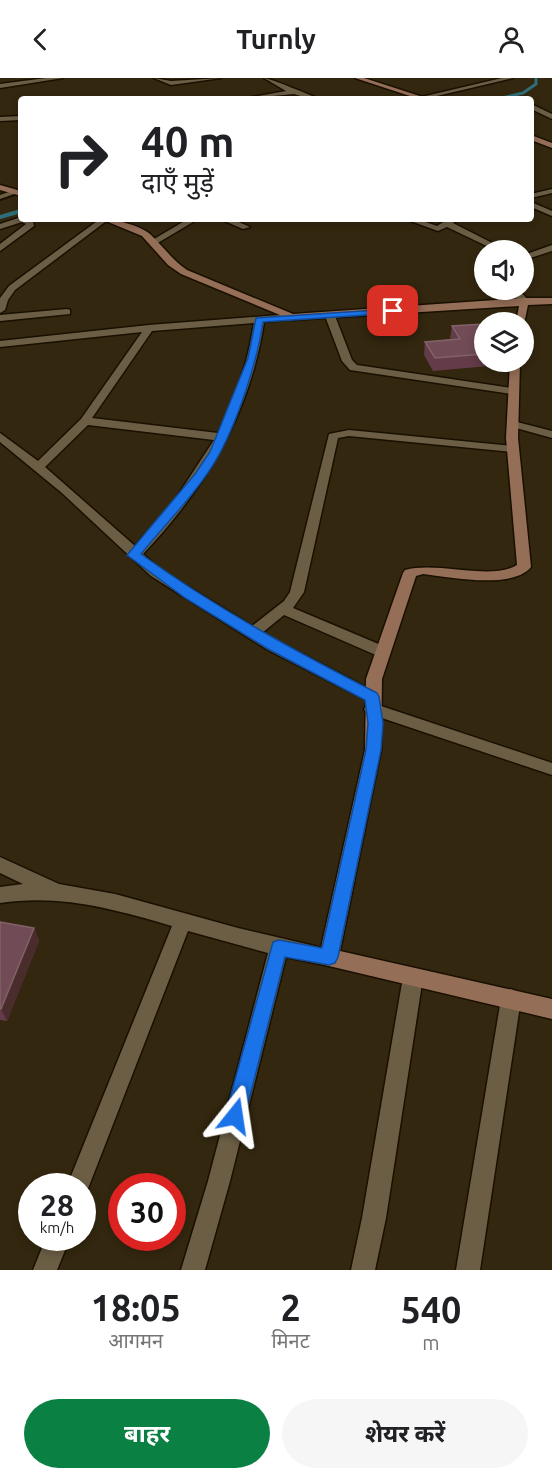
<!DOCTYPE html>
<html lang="hi">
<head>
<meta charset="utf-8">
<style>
	:root { --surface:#fff; --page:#f6f6f6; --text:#202124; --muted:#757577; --accent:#0b8043 }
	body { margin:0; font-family:Ubuntu,"Noto Sans Devanagari",sans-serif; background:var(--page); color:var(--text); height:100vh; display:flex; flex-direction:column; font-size:22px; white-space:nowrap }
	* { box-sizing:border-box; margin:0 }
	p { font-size:20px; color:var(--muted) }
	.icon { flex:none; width:33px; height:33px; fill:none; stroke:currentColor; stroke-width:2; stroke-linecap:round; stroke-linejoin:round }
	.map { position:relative; height:1192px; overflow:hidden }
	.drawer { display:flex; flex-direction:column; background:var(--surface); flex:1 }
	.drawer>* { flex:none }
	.guide { position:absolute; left:18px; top:18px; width:516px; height:126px; border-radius:6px; box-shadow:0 3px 9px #0003; background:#fff; color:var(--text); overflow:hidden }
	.fabs { position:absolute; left:474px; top:162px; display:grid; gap:12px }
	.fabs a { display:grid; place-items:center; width:60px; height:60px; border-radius:50%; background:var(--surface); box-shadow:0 3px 9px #0003; font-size:30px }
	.speed { position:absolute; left:18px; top:1095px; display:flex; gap:12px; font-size:30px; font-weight:700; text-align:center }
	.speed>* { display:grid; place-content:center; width:78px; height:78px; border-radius:50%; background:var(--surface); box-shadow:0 3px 9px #0003; line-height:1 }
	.speed small { font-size:15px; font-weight:400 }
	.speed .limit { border:9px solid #d22; background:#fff; color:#111 }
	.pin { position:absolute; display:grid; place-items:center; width:51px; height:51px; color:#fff; margin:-26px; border-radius:12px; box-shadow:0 3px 9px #0006 }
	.me { position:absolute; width:66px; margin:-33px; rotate:15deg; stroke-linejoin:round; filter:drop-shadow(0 0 4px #0008) }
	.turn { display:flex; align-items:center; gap:21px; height:126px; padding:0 24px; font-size:27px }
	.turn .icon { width:78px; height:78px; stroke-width:2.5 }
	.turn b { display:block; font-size:42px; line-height:51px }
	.eta { display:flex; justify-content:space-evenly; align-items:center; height:102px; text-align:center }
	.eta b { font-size:36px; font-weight:700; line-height:42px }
	.action { display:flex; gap:12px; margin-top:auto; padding:12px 24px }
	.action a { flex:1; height:69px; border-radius:36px; background:var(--accent); color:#fff; font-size:24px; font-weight:700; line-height:69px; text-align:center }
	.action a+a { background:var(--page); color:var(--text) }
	header { display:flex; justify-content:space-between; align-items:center; height:78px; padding:0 24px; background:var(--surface); font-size:27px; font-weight:700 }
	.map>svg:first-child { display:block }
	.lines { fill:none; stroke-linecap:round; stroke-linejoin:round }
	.stream-far1 { stroke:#2f6e78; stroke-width:3 }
	.stream { stroke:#2f6e78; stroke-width:4 }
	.lane-casing { stroke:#1a1000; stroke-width:4 }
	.street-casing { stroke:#1a1000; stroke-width:3 }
	.secondary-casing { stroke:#1a1000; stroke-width:3 }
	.lane { fill:#6b5e45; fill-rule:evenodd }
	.street { fill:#6b5e45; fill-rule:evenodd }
	.secondary { fill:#946e57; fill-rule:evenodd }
	.wall { fill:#633b49 }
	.shaded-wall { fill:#4a2c2c }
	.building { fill:#714c56; stroke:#826268; stroke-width:1.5 }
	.route { fill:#1a73e8; stroke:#114b97; stroke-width:1.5 }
</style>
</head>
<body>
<header><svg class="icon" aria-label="back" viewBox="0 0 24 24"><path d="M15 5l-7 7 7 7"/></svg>Turnly<svg class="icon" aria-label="person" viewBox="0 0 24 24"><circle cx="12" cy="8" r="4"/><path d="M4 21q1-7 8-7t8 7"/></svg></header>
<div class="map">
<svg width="552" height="1192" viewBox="0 0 552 1192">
	<rect width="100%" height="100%" fill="#33270f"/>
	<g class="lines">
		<path class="stream-far1" d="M498,21L523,15L536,6V0"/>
		<path class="stream" d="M0,139L21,133"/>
		<defs>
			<path id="lane" d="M15,112L17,115L0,121V117Z"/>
			<g id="street">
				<path d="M46,0H63L0,10V6Z"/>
				<path d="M154,0L171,3L221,0L171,7Z"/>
				<path d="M264,0C269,0 313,18 319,21H310L294,16L241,21L286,13Z"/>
				<path d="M502,0H513L424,21L417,20Z"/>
				<path d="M531,26L552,36V41L531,31Z"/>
				<path d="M21,38V42L0,43V39Z"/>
				<path d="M552,111V115L531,120V116Z"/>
				<path d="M531,124L552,133V138L531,129Z"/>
				<path d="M21,139L33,143L34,148L0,173V166L26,146L22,144L0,151V146Z"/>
				<path d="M100,141H109L15,212L8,222L5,232L0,235V220L9,208Z"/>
				<path d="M188,141H198L156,166L149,164Z"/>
				<path d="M220,141H232L250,149L243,151Z"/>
				<path d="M405,141H417L437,148L448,141H458L453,145L500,169L493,171L447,149L438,153Z"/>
				<path d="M552,167V173L524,182V177Z"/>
				<path d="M510,212H519L529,223L521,225Z"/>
				<path d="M67,231L70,232V236L0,243V237Z"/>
				<path d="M330,235L335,238L352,282L357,287L511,310L516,313L511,316L350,292L342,283L325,238Z"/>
				<path d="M292,236L295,237V241L264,244C251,333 205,411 143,476L161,492L252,548L284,523L290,514L329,356L349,352L513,368L519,371L513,374L349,358L338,360L304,514L293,530L388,570L390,574L383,579L378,578L284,537L262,555L377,615L380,619L377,623L372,625L268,572L151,498L62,415L0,364V355L38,383L81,341L142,254L0,269V263L149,247ZM254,245C248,284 236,320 218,355L92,340L152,253ZM88,347L214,362L172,426L135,468L45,389Z"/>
				<path d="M513,343L552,353V360L509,348L507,346Z"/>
				<path d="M372,625L552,685V697L367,635L364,631L367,627Z"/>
				<path d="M0,779L59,806L115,816L238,850L336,873L339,879L336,885L329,888L286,879L230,1103L205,1192H181L208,1103L268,875L188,853L89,1108L86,1116L82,1118V1108H67L172,848C114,831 60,816 0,825V809L23,806L0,795Z"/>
				<path d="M413,890L420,892L423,899L386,1140L375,1192H351L362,1140L403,899L406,892Z"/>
				<path d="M511,911L518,914L521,921L480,1192H456L501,921L504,914Z"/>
				<path d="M46,1160H70L57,1192H33Z"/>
			</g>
			<g id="secondary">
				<path d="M355,0H364L429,21H419Z"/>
				<path d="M531,57L552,65V70L531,62Z"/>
				<path d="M0,107L21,113V118L0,112Z"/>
				<path d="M101,141C115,141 139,147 150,156C163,168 172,182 187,192L293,236L524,220H552V226L528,227L524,246L516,244L519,228L292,242L181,196L168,187L142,158Z"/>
				<path d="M510,284H520L518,360L531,489C512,512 449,499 423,496L416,498L382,601L381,672L340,873L552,921V941L329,888L322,885L319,879L365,672L366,601L403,495L405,492C438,483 491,503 517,487L506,360Z"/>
			</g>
		</defs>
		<use href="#lane" class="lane-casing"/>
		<use href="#street" class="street-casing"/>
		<use href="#secondary" class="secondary-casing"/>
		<use href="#lane" class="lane"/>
		<use href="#street" class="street"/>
		<use href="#secondary" class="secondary"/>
	</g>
	<g class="wall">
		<path d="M484,246V284H502L501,287L433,293L424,277L425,264L450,261L452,248Z"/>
		<path d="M0,844L34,850L39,863L7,943L0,942Z"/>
	</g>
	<path class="shaded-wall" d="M34,850L39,863L7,943L1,931Z"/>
	<g class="building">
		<path d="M484,246V276L435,280L425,264L460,261L452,248Z"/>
		<path d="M0,844L34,850L1,931L0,930Z"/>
	</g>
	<path class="route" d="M393,231L396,235L263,244C257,284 239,339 220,375C200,412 167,444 141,476C216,530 295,573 377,615L379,619L383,645L381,672L338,879L335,885L329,887L285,879L245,1038L242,1045L235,1048L228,1045L225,1038L273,864L279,862L322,870L366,672L368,645L365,622L268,571L185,520L127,477L195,396L210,374L248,280L256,240Z"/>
</svg>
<div class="fabs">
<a><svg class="icon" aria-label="sound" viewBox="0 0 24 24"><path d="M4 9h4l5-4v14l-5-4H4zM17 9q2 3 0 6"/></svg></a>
<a><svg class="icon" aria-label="layers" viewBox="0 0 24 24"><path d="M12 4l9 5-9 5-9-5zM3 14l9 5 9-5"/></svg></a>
</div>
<div class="speed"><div>28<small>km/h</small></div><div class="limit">30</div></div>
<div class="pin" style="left:393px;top:233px;background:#d93025"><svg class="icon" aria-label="arrive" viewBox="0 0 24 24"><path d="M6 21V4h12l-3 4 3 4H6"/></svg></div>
<svg class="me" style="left:235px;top:1038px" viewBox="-20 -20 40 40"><path d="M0-17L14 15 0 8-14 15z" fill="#1a73e8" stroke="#fff" stroke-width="4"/></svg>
<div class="guide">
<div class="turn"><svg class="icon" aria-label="right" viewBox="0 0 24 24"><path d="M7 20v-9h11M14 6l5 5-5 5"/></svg><div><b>40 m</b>दाएँ मुड़ें</div></div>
</div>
</div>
<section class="drawer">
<div class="eta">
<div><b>18:05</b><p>आगमन</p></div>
<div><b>2</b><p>मिनट</p></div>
<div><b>540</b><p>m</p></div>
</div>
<div class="action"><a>बाहर</a><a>शेयर करें</a></div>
</section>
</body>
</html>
